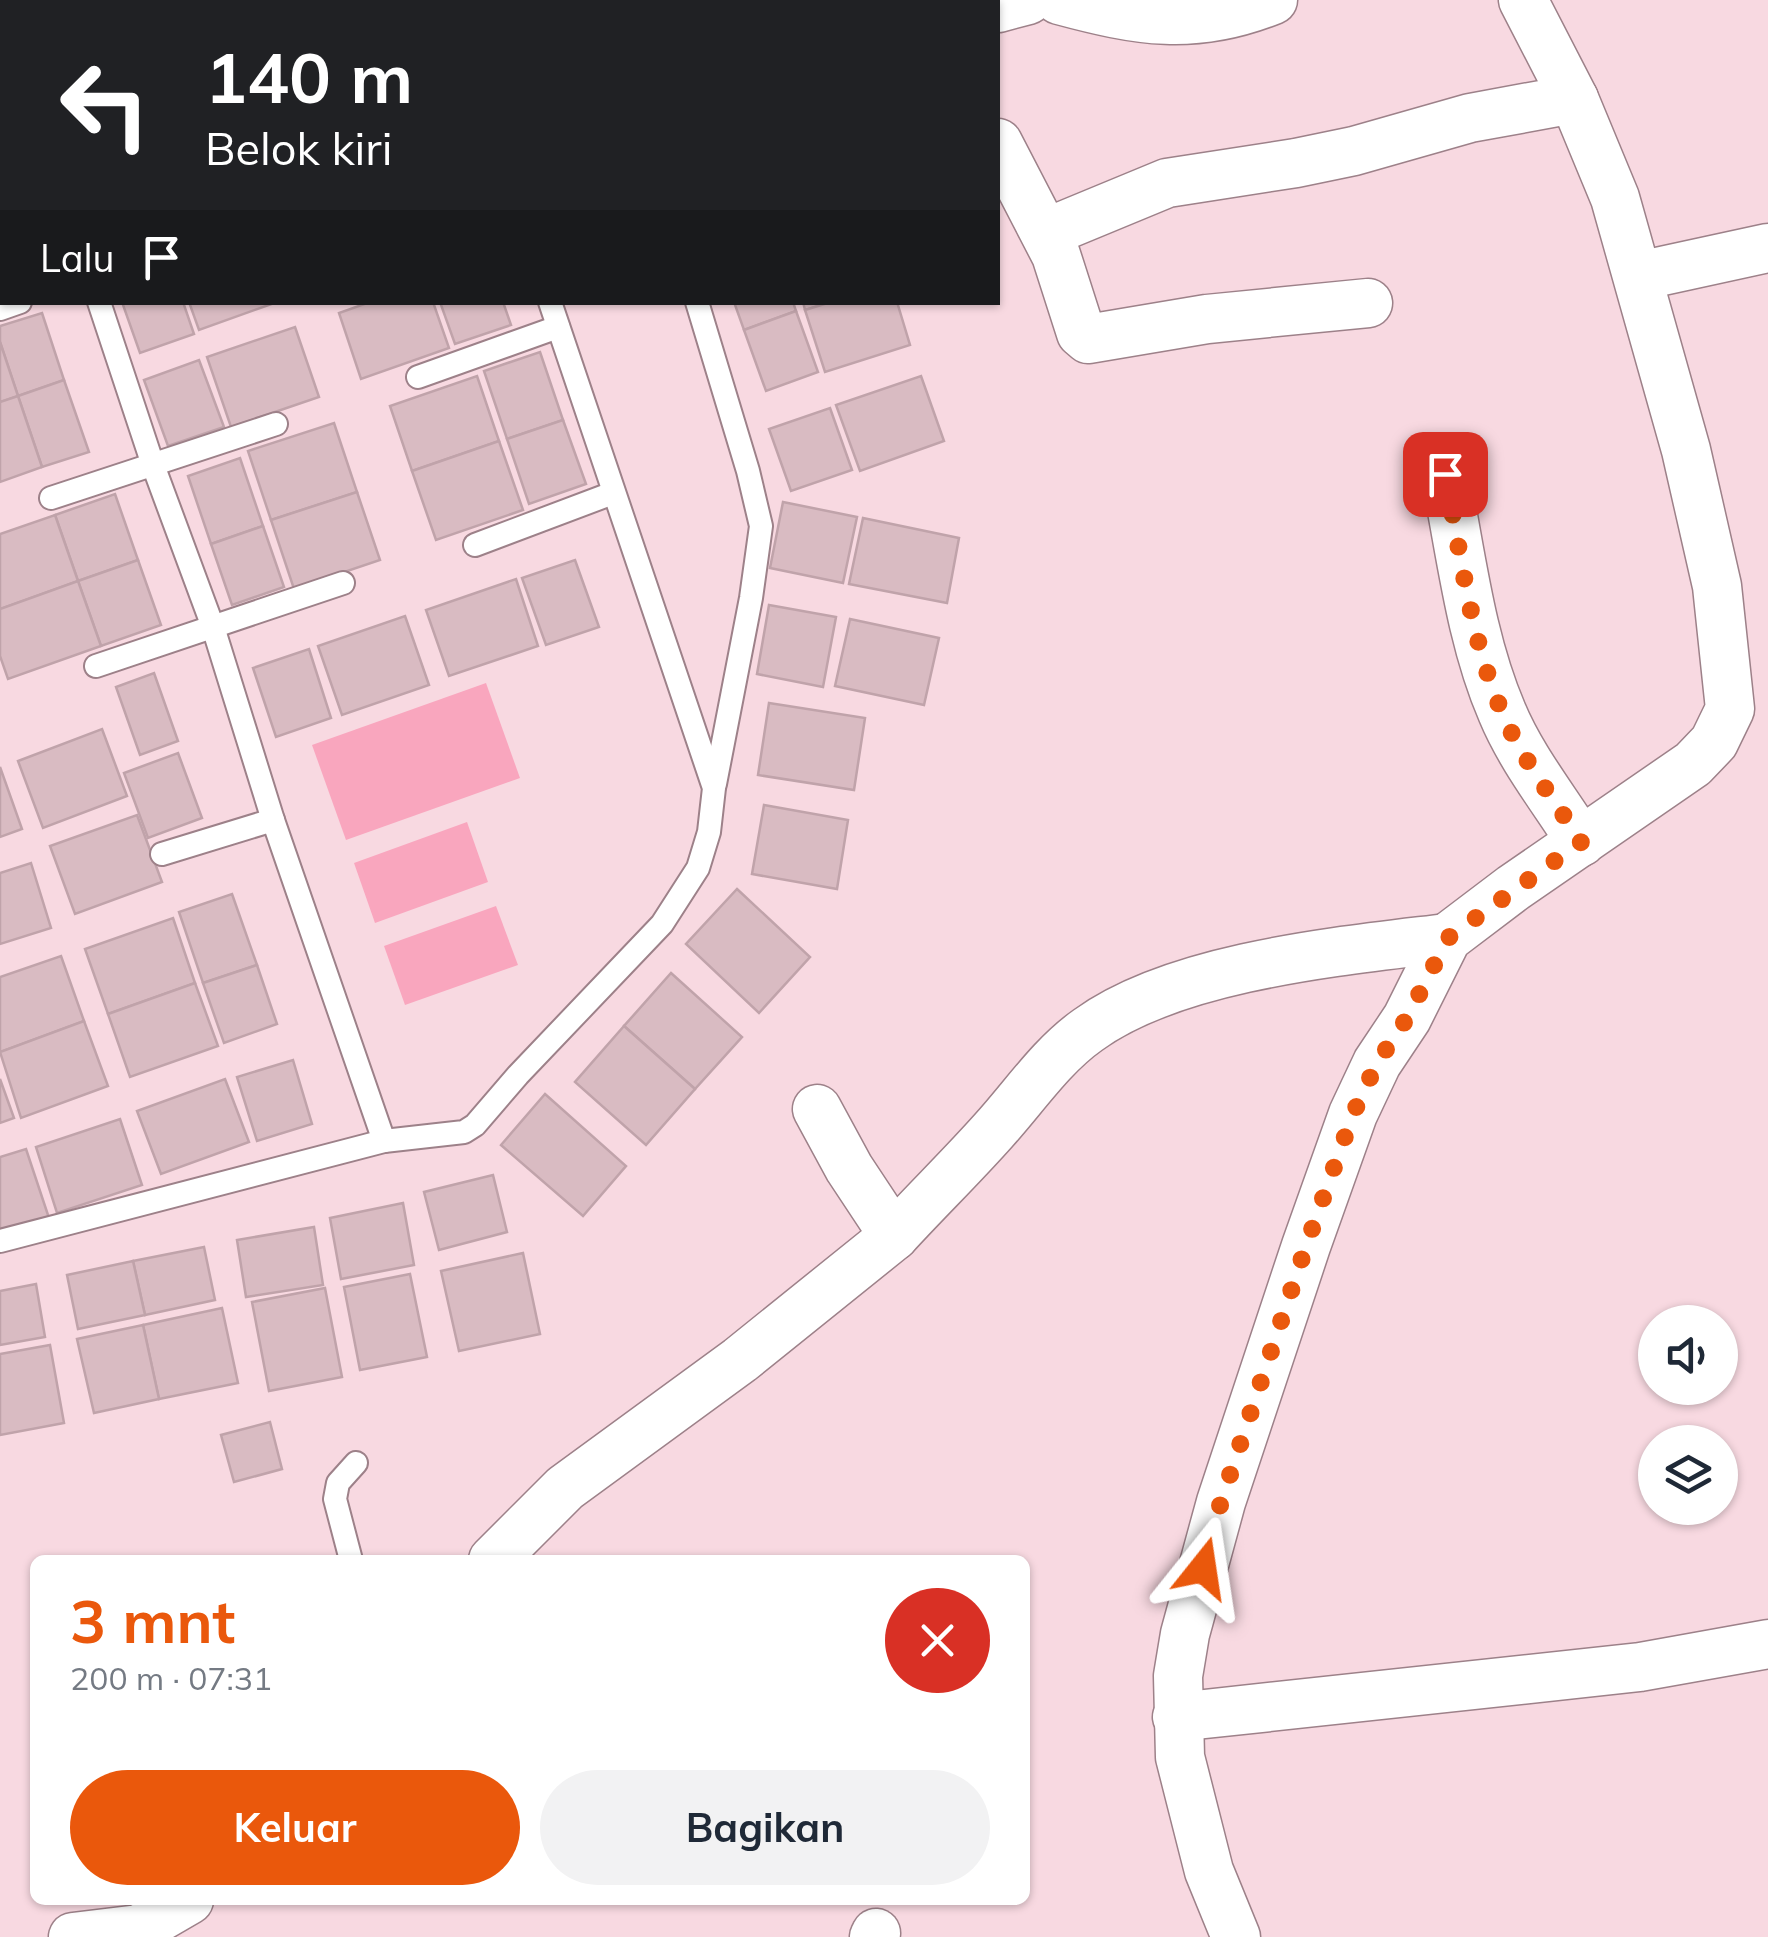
<!DOCTYPE html>
<html lang="id">
<head>
<meta charset="utf-8">
<style>
	:root { --surface:#fff; --page:#f2f2f3; --text:#1f2937; --muted:#747a83; --accent:#ea580c }
	body { margin:0; font-family:Mulish,sans-serif; background:var(--page); color:var(--text); height:100vh; display:flex; flex-direction:column; font-size:38px; white-space:nowrap }
	* { box-sizing:border-box; margin:0 }
	p { font-size:32px; color:var(--muted) }
	.icon { flex:none; width:55px; height:55px; fill:none; stroke:currentColor; stroke-width:2; stroke-linecap:round; stroke-linejoin:round }
	.map { position:relative; flex:1; overflow:hidden }
	.panel { position:absolute; left:30px; top:1555px; width:1000px; height:350px; display:flex; flex-direction:column; background:var(--surface); border-radius:15px; box-shadow:0 2px 8px #0004 }
	.panel>* { flex:none }
	.banner { position:absolute; left:0px; top:0px; width:1000px; height:305px; box-shadow:0 2px 8px #0004; background:#202124; color:#fff; overflow:hidden }
	.fabs { position:absolute; left:1638px; top:1305px; display:grid; gap:20px }
	.fabs a { display:grid; place-items:center; width:100px; height:100px; border-radius:50%; background:var(--surface); box-shadow:0 2px 8px #0004; font-size:50px }
	.pin { position:absolute; display:grid; place-items:center; width:85px; height:85px; color:#fff; margin:-42px; border-radius:20px; box-shadow:0 5px 15px #0006 }
	.me { position:absolute; width:110px; margin:-55px; rotate:15deg; stroke-linejoin:round; filter:drop-shadow(0 0 8px #0008) }
	.turn { display:flex; align-items:center; gap:35px; height:210px; padding:0 40px; font-size:45px }
	.turn .icon { width:130px; height:130px; stroke-width:2.5 }
	.turn b { display:block; font-size:70px; line-height:85px }
	.then { display:flex; align-items:center; height:95px; padding:0 40px; background:#0003; gap:20px; font-size:38px }
	.round { display:grid; place-items:center; flex:none; width:105px; height:105px; border-radius:52px; background:var(--page) }
	.summary { display:flex; align-items:center; justify-content:space-between; height:170px; padding:0 40px }
	h1 { font-size:60px; font-weight:700; line-height:75px; color:var(--accent) }
	.button { display:flex; gap:20px; margin-top:auto; padding:20px 40px }
	.button a { flex:1; height:115px; border-radius:60px; background:var(--accent); color:#fff; font-size:40px; font-weight:700; line-height:115px; text-align:center }
	.button a+a { background:var(--page); color:var(--text) }
	.map>svg:first-child { display:block }
	.green { fill:#f9a6be }
	.building { fill:#d9bbc2; stroke:#c0a3aa; stroke-width:2.5 }
	.lines { fill:none; stroke-linecap:round; stroke-linejoin:round }
	.lane-casing { stroke:#9d8189; stroke-width:26 }
	.street-casing { stroke:#9d8189; stroke-width:51 }
	.lane { stroke:#fff; stroke-width:22 }
	.street { stroke:#fff; stroke-width:48 }
	.route { stroke:#ea580c; stroke-width:18; stroke-dasharray:0 32.4 }
</style>
</head>
<body>
<div class="map">
<svg width="1768" height="1937" viewBox="0 0 1768 1937">
	<rect width="100%" height="100%" fill="#f8d9e1"/>
	<g class="green">
		<path d="M486,683L520,778L346,840L312,745Z"/>
		<path d="M467,822L488,882L375,923L354,863Z"/>
		<path d="M496,906L518,965L405,1005L384,946Z"/>
	</g>
	<g class="building">
		<path d="M124,0H192L193,2H117Z"/>
		<path d="M236,0H312L305,2Z"/>
		<path d="M549,0H651V2H550Z"/>
		<path d="M670,0H755L748,2Z"/>
		<path d="M2,230V302L0,303V231Z"/>
		<path d="M122,302H183L194,334L140,353Z"/>
		<path d="M189,302H277L199,330Z"/>
		<path d="M370,302H433L449,348L361,379L339,313Z"/>
		<path d="M440,302H503L511,325L455,344Z"/>
		<path d="M734,302H793L796,311L744,330Z"/>
		<path d="M803,302H831L805,310Z"/>
		<path d="M831,302H897L910,345L825,372L805,310Z"/>
		<path d="M796,311L818,372L766,391L744,330Z"/>
		<path d="M42,313L64,380L18,396L0,342V326Z"/>
		<path d="M295,327L319,397L231,427L207,357Z"/>
		<path d="M0,342L18,396L0,402Z"/>
		<path d="M540,352L563,420L507,439L484,371Z"/>
		<path d="M199,360L224,427L168,446L144,380Z"/>
		<path d="M477,376L499,441L412,471L390,406Z"/>
		<path d="M921,376L944,441L860,471L836,405Z"/>
		<path d="M64,380L89,452L42,467L18,396Z"/>
		<path d="M18,396L42,467L0,482V402Z"/>
		<path d="M830,408L852,470L791,491L769,429Z"/>
		<path d="M563,420L586,484L529,504L507,439Z"/>
		<path d="M334,423L357,492L271,520L248,451Z"/>
		<path d="M499,441L523,510L436,540L412,471Z"/>
		<path d="M240,458L263,526L211,544L188,476Z"/>
		<path d="M357,492L380,560L294,589L271,520Z"/>
		<path d="M115,494L138,560L78,581L55,515Z"/>
		<path d="M783,502L857,517L843,583L770,568Z"/>
		<path d="M55,515L78,581L0,609V534Z"/>
		<path d="M863,518L959,538L947,603L849,584Z"/>
		<path d="M263,526L284,587L232,605L211,544Z"/>
		<path d="M138,560L161,625L101,646L78,581Z"/>
		<path d="M575,560L599,627L546,645L522,578Z"/>
		<path d="M516,579L538,646L449,676L426,610Z"/>
		<path d="M78,581L101,646L8,679L0,656V609Z"/>
		<path d="M769,605L836,617L823,687L757,674Z"/>
		<path d="M405,616L429,685L342,715L318,646Z"/>
		<path d="M850,619L939,638L924,705L835,686Z"/>
		<path d="M309,649L331,718L276,737L253,668Z"/>
		<path d="M154,673L178,741L140,755L116,687Z"/>
		<path d="M769,703L865,718L854,790L758,775Z"/>
		<path d="M102,729L127,796L43,828L18,761Z"/>
		<path d="M178,753L202,818L148,838L124,773Z"/>
		<path d="M0,767L22,829L0,837Z"/>
		<path d="M764,805L848,820L837,889L752,874Z"/>
		<path d="M137,815L162,882L75,914L50,846Z"/>
		<path d="M31,863L51,928L0,944V873Z"/>
		<path d="M737,889L810,957L759,1013L686,944Z"/>
		<path d="M232,894L257,965L203,983L179,912Z"/>
		<path d="M173,918L195,983L108,1014L85,949Z"/>
		<path d="M61,956L84,1021L0,1052V977Z"/>
		<path d="M257,965L277,1024L224,1043L203,983Z"/>
		<path d="M671,973L742,1037L695,1089L624,1026Z"/>
		<path d="M195,983L218,1046L130,1077L108,1014Z"/>
		<path d="M84,1021L108,1086L21,1118L0,1052Z"/>
		<path d="M624,1026L695,1089L646,1145L575,1082Z"/>
		<path d="M293,1060L312,1124L257,1141L237,1077Z"/>
		<path d="M0,1079L14,1118L0,1123Z"/>
		<path d="M225,1079L249,1142L161,1174L137,1111Z"/>
		<path d="M545,1094L626,1166L583,1216L501,1145Z"/>
		<path d="M120,1119L142,1185L57,1213L36,1147Z"/>
		<path d="M26,1149L50,1221L0,1238V1157Z"/>
		<path d="M493,1175L507,1232L439,1250L424,1192Z"/>
		<path d="M403,1203L414,1265L341,1279L330,1218Z"/>
		<path d="M314,1227L323,1285L246,1297L237,1240Z"/>
		<path d="M204,1247L215,1300L145,1315L133,1261Z"/>
		<path d="M523,1253L540,1334L459,1351L441,1271Z"/>
		<path d="M133,1261L145,1315L78,1329L67,1275Z"/>
		<path d="M410,1274L427,1357L360,1370L344,1287Z"/>
		<path d="M36,1284L45,1337L0,1345V1291Z"/>
		<path d="M325,1288L342,1377L269,1391L252,1302Z"/>
		<path d="M222,1308L238,1383L159,1399L143,1325Z"/>
		<path d="M143,1325L159,1399L94,1413L77,1339Z"/>
		<path d="M50,1345L64,1423L0,1435V1354Z"/>
		<path d="M270,1422L282,1469L234,1482L221,1435Z"/>
	</g>
	<g class="lines">
		<defs>
			<g id="lane">
				<path d="M443,0L444,2"/>
				<path d="M866,0V2"/>
				<path d="M352,2L360,0"/>
				<path d="M0,22L2,29"/>
				<path d="M0,126H2"/>
				<path d="M99,302L153,465L213,627L273,820L384,1141"/>
				<path d="M697,302L748,471L761,526L751,598L715,784"/>
				<path d="M0,309L20,302"/>
				<path d="M418,377L558,327"/>
				<path d="M51,498L276,424"/>
				<path d="M475,545L613,493"/>
				<path d="M96,666L343,583"/>
				<path d="M162,854L273,820"/>
				<path d="M0,1241L384,1141L464,1132L475,1125L518,1075L662,924L698,868L709,832L714,788L550,302"/>
				<path d="M351,1560L335,1499L338,1483L356,1463"/>
			</g>
			<g id="street">
				<path d="M1059,0C1137,21 1194,32 1273,0"/>
				<path d="M998,8L1028,0"/>
				<path d="M998,143L1056,255L1081,333L1088,339L1207,319L1368,303"/>
				<path d="M1046,233L1167,183L1296,163L1354,151L1470,118L1574,99"/>
				<path d="M1639,276L1768,248"/>
				<path d="M1445,474C1461,552 1470,638 1502,712C1521,758 1554,799 1581,842"/>
				<path d="M894,1236C927,1200 962,1166 994,1130C1024,1097 1051,1056 1088,1030C1176,966 1341,951 1447,938"/>
				<path d="M493,1560L565,1488L740,1360L894,1236L849,1168L817,1109"/>
				<path d="M1177,1717L1640,1667L1768,1644"/>
				<path d="M73,1937L139,1929L189,1900"/>
				<path d="M874,1937L876,1933"/>
				<path d="M1236,1937L1209,1871L1180,1757L1178,1676L1185,1634L1221,1502L1306,1246L1353,1114L1377,1063L1407,1018L1447,938L1513,888L1693,764L1714,742L1730,709L1717,586L1686,450L1615,198L1574,99L1523,0"/>
			</g>
		</defs>
		<use href="#lane" class="lane-casing"/>
		<use href="#street" class="street-casing"/>
		<use href="#lane" class="lane"/>
		<use href="#street" class="street"/>
	</g>
	<g class="lines">
		<path class="route" d="M1203,1568L1221,1502L1306,1246L1353,1114L1377,1063L1407,1018L1448,938L1581,842C1554,799 1521,758 1502,712C1470,638 1461,552 1445,474"/>
	</g>
</svg>
<div class="fabs">
<a><svg class="icon" aria-label="sound" viewBox="0 0 24 24"><path d="M4 9h4l5-4v14l-5-4H4zM17 9q2 3 0 6"/></svg></a>
<a><svg class="icon" aria-label="layers" viewBox="0 0 24 24"><path d="M12 4l9 5-9 5-9-5zM3 14l9 5 9-5"/></svg></a>
</div>
<div class="pin" style="left:1445px;top:474px;background:#d93025"><svg class="icon" aria-label="arrive" viewBox="0 0 24 24"><path d="M6 21V4h12l-3 4 3 4H6"/></svg></div>
<svg class="me" style="left:1203px;top:1568px" viewBox="-20 -20 40 40"><path d="M0-17L14 15 0 8-14 15z" fill="#ea580c" stroke="#fff" stroke-width="4"/></svg>
<div class="banner">
<div class="turn"><svg class="icon" aria-label="left" viewBox="0 0 24 24"><path d="M17 20v-9H6M10 6l-5 5 5 5"/></svg><div><b>140 m</b>Belok kiri</div></div>
<div class="then">Lalu<svg class="icon" aria-label="arrive" viewBox="0 0 24 24"><path d="M6 21V4h12l-3 4 3 4H6"/></svg></div>
</div>
<section class="panel">
<div class="summary"><div><h1>3 mnt</h1><p>200 m · 07:31</p></div><a class="round" style="background:#d93025;color:#fff"><svg class="icon" aria-label="close" viewBox="0 0 24 24"><path d="M6 6l12 12M18 6L6 18"/></svg></a></div>
<div class="button"><a>Keluar</a><a>Bagikan</a></div>
</section>
</div>
</body>
</html>
